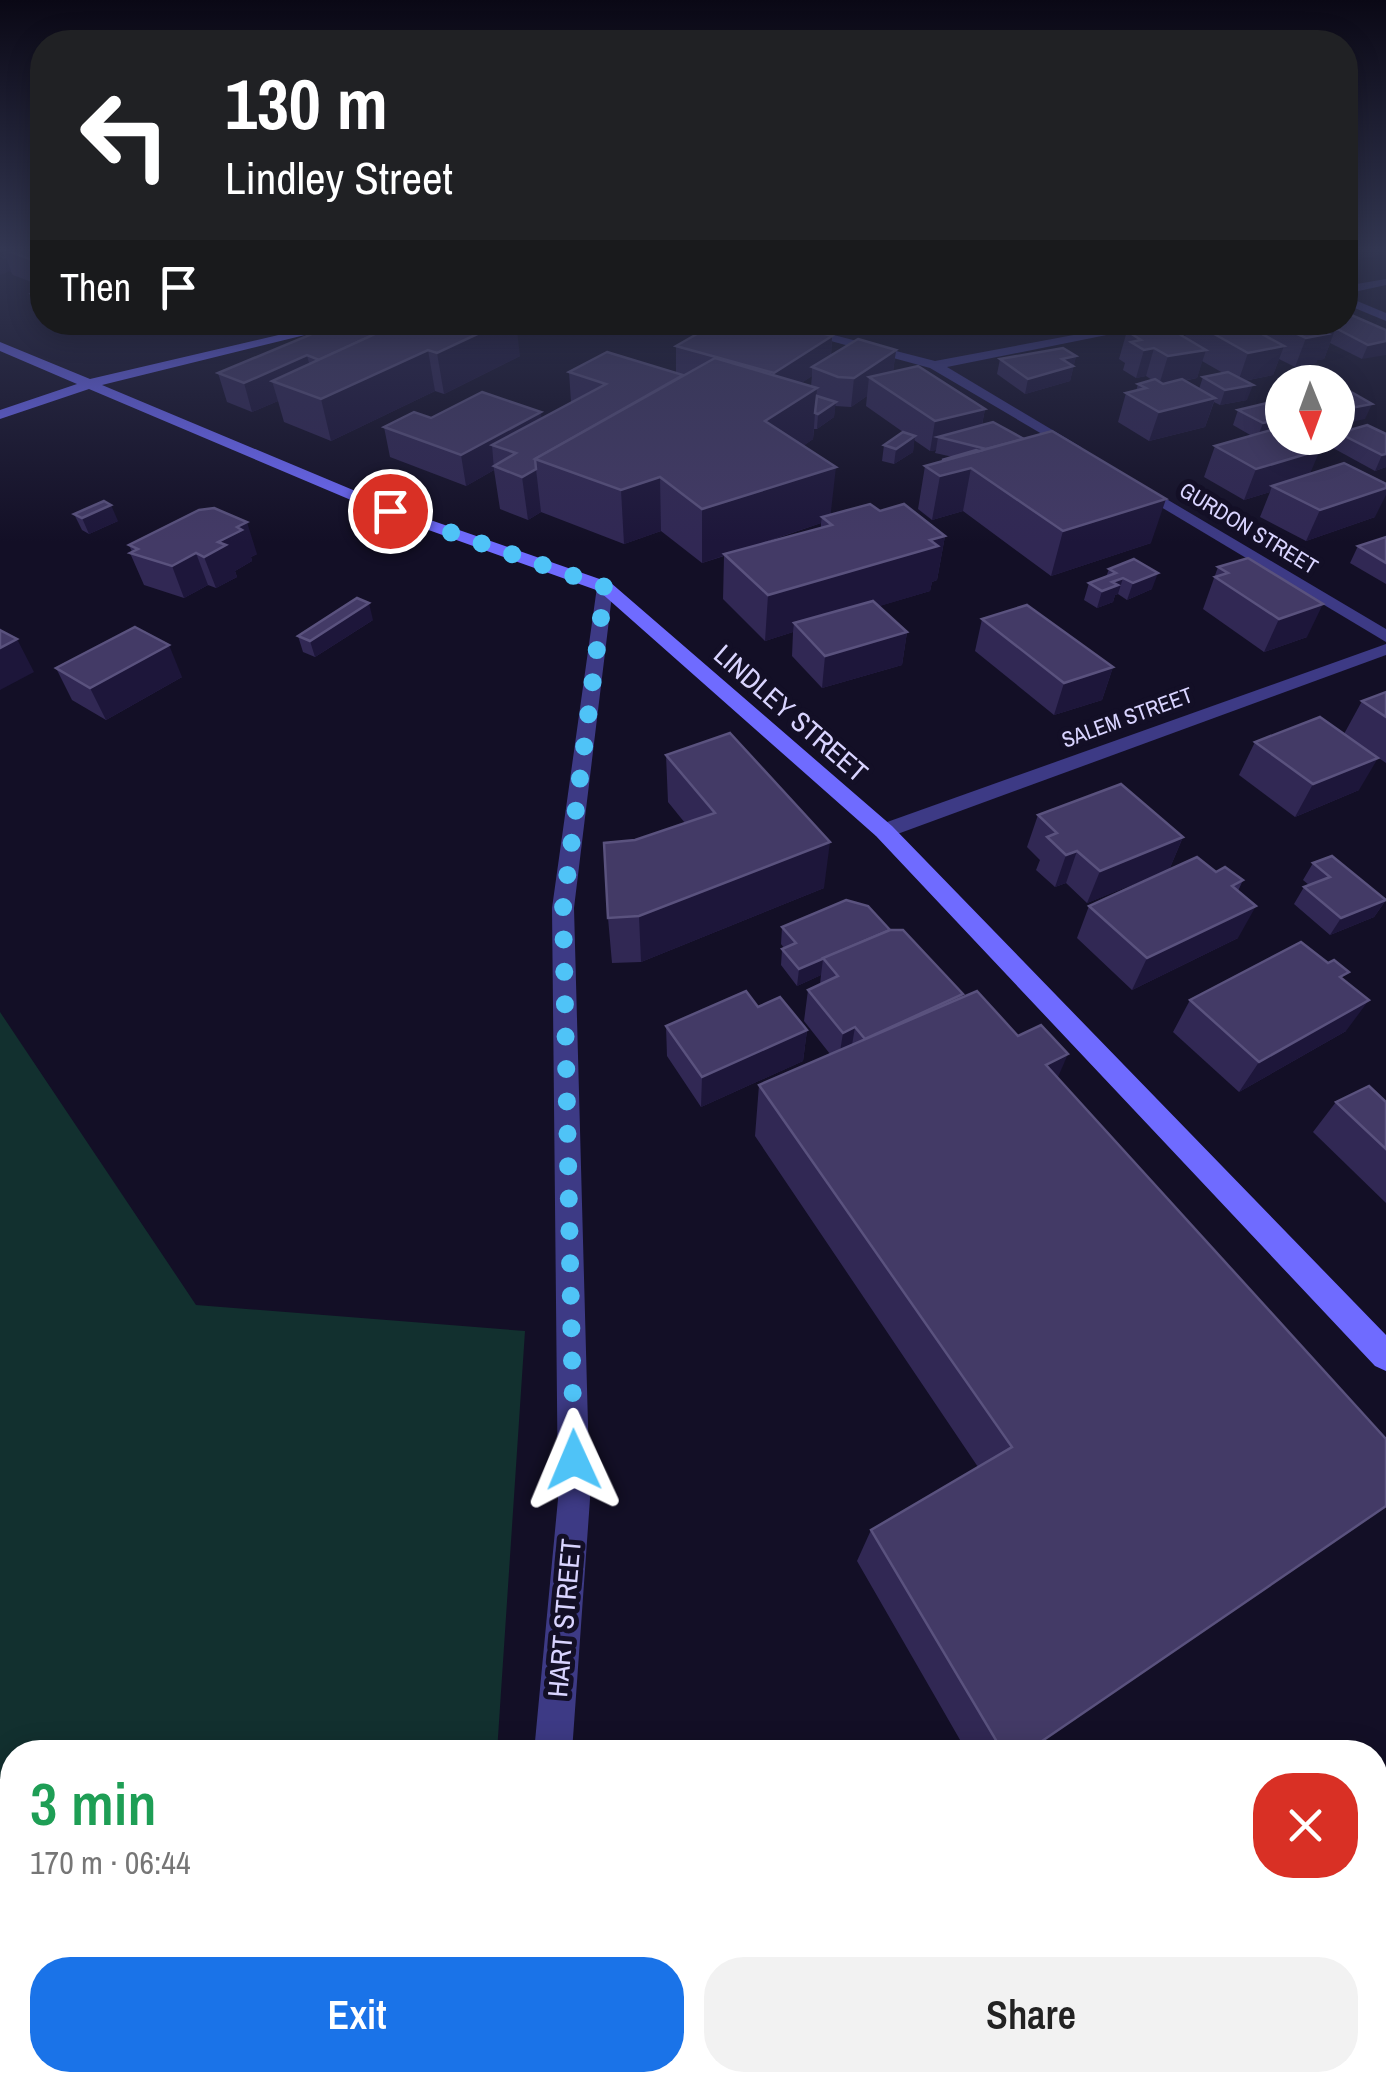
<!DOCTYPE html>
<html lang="en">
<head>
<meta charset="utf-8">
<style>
	:root { --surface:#fff; --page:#f2f2f2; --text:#222; --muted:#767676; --accent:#1a73e8 }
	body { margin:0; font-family:"Archivo Narrow",sans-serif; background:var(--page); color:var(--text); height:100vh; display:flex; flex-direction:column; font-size:38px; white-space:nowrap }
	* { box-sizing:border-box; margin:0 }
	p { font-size:32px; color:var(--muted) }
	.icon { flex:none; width:55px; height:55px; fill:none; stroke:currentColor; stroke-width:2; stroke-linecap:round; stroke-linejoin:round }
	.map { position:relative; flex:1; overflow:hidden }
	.drawer { position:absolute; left:0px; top:1740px; width:1388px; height:352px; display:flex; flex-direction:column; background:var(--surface); border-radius:40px 40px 0 0; box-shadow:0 5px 25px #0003 }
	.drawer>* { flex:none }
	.hud { position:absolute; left:30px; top:30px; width:1328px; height:305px; border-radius:40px; box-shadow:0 5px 25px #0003; background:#202124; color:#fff; overflow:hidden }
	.needle { width:65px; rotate:179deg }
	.buttons { position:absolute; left:1265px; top:365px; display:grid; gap:20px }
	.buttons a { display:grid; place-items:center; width:90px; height:90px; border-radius:50%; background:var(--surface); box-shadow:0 5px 25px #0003; font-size:50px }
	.pin { position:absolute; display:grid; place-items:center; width:85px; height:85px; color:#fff; margin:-42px; border:5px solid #fff; border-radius:50%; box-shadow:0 2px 10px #0007 }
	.me { position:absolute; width:110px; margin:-55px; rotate:359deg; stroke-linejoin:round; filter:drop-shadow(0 0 8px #0008) }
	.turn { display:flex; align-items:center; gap:35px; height:210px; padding:0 30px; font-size:45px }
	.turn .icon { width:130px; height:130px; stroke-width:2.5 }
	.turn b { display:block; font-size:70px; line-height:85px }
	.then { display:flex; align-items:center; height:95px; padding:0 30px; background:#0003; gap:20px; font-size:38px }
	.round { display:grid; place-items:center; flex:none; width:105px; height:105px; border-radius:40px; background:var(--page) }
	.summary { display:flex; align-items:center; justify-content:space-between; height:170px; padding:0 30px }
	h1 { font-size:60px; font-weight:600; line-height:75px; color:#1e9e55 }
	.primary-button { display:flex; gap:20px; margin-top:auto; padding:20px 30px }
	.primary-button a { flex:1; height:115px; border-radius:40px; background:var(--accent); color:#fff; font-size:40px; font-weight:600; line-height:115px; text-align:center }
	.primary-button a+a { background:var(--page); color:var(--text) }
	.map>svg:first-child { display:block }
	.green { fill:#12302f }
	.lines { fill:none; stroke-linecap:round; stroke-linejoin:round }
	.minor { fill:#3d3a85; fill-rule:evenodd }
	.secondary { fill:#6f6bff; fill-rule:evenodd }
	.wall { fill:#312854; fill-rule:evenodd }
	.shaded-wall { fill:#1d163a }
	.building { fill:#433a66; stroke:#5a527e; stroke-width:2.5 }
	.route { stroke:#4fc3f7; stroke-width:18; stroke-dasharray:0 32.4 }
	.labels { text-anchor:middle; stroke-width:10; stroke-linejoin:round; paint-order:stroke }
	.far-street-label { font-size:22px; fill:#d9d4ff; stroke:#130f26 }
	.street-label { font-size:28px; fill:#d9d4ff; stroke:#130f26 }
</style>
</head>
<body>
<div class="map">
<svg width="1386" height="2091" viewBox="0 0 1386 2091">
	<rect width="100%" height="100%" fill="#130f26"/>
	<path class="green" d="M0,1012L196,1305L525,1331L497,1752H12V2080H469L468,2091H0Z"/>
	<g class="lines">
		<g class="minor">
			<path d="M1386,279V285L1345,294V286Z"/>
			<path d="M1345,296L1386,313V321L1345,304Z"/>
			<path d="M761,322H783L935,361L1143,322H1171L947,367L1081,447L1083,450L1076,454L930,368Z"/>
			<path d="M1136,481L1386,629V642L1131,489L1128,486Z"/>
			<path d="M605,582L613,587L574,908L590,1499L572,1752H534L558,1499L552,908L597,587Z"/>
			<path d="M1386,644V655L892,836H876L873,831L876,826Z"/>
			<path d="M503,2080H547L546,2091H502Z"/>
		</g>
		<path class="secondary" d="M334,322H358L102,385L396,508L611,583L892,826L1386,1335V1371L1375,1366L876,836L599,591L384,514L89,389L0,419V410L77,384L0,351V342L90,379Z"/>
	</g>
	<g class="wall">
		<path d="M0,249H42V286L13,275L0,255L5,257L3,252L0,253Z"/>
		<path d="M42,291V310L38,309L32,294Z"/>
		<path d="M75,322H138L106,334Z"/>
		<path d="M554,322H602L585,331Z"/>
		<path d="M1189,322H1240L1244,325L1245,322H1345L1386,330L1362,359L1330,343L1324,359L1317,360L1316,363L1295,367L1279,359L1273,375L1244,381L1247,400L1220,405L1214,402L1205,427L1149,441L1118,422L1126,393L1136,391L1138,384L1152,380L1146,376L1136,378L1123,370L1125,363L1119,359L1127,331L1185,337ZM1202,361L1223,373L1203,377L1199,389L1184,381L1197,378Z"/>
		<path d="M386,329L520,356L444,394L435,391L331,441L284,422L278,401L252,412L227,402L218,373Z"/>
		<path d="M832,336L831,356L896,350L893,372L985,409L982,425L1151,543L1051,576L963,511L932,520L918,509L925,466L953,457L935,453L936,450L930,451L914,440L913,452L894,464L882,461L884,445L903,432L866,406L867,396L851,407L835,406L834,417L817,429H814L813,439L803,446L831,514L880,511L945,536L937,580L932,582L930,591L879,606L907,632L902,665L822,688L792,656L793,632L765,641L723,599L724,556L702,563L661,531L624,544L541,512L528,520L500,509L494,470L466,486L390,457L384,427L431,418H542L571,402L569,372L676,373V346ZM812,376L811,386L801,383ZM821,523V528L748,548Z"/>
		<path d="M1076,356L1070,381L1025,394L997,374L1000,359Z"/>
		<path d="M1271,402L1282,438L1312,446L1310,474L1375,517L1306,541L1260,517L1270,492L1244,500L1204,477L1215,446L1252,436L1233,425L1238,410Z"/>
		<path d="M1339,433L1386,434V467L1375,471L1333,448Z"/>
		<path d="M74,514L118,521L89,534L82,530Z"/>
		<path d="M1386,537V584L1350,563L1358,546Z"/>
		<path d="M129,545L257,554L251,557L252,561L235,571L237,577L216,588L208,585L184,598L144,585L130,553L132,552Z"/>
		<path d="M1248,558L1307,637L1264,652L1203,609L1218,567Z"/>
		<path d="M1109,569L1152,589L1127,600L1118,594L1115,595L1113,602L1097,608L1084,600L1089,583L1106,577Z"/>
		<path d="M982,619L1113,667L1102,700L1054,715L975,651Z"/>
		<path d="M373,620L315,657L303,652L298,636Z"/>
		<path d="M56,668L182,677L106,720L72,700Z"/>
		<path d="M1386,692V763L1344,734L1362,701Z"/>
		<path d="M1255,742L1359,790L1295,817L1239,775Z"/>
		<path d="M666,755L824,888L641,962L612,963L608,918L635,840L685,823L668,802Z"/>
		<path d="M1038,815L1183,837L1169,870L1216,872L1243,880L1238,891V938L1132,990L1077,938L1089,906L1163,872L1087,903L1066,883L1055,887L1036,870L1040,860L1027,847Z"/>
		<path d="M1313,863L1386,900L1374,917L1330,935L1294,904L1304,887L1309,885L1303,880Z"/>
		<path d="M782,927L890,930L963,994L962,997L1018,1036L1058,1077L1026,1752H967L857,1561L871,1530L978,1467L755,1136L759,1085L830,1054L804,1021L808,990L820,984L821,975L797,986L781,965L782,949L784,948L781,944Z"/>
		<path d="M1344,980L1346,1031L1239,1092L1173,1032L1190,1000Z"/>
		<path d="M758,1007L807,1030L803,1061L701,1107L667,1056L666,1026Z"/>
		<path d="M1336,1102H1386V1203L1313,1132Z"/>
		<path d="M1205,2080H1348L1355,2091H1192Z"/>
	</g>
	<g class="shaded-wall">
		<path d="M1349,249H1384L1382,255L1345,262Z"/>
		<path d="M6,258L11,271L0,275V260Z"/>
		<path d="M102,322H138L106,334Z"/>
		<path d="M503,322H516L520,356L444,394L437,353Z"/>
		<path d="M584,322H602L585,331Z"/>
		<path d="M960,322H981L960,327Z"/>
		<path d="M1335,330L1324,359L1317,360L1316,363L1295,367L1306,338Z"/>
		<path d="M832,336L830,364L812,367V376L773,402L774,373Z"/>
		<path d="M1386,341V355L1362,359L1368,345Z"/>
		<path d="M1284,346L1273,375L1238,382L1248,353Z"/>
		<path d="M1154,348L1146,376L1136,378L1144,350Z"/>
		<path d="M428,350L435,391L331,441L321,399Z"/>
		<path d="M896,350L892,379L869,377L867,396L851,407L854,378Z"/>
		<path d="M1206,350L1197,378L1159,385L1168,356Z"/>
		<path d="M307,355L314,384L272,381L278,401L252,412L244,383Z"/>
		<path d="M1076,356L1070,381L1025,394L1028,379L1062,359Z"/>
		<path d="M1253,385L1247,400L1220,405L1225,390Z"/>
		<path d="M817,388L813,439L763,474L765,421Z"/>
		<path d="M1215,398L1205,427L1149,441L1159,412Z"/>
		<path d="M836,402L834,417L817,429L818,414Z"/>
		<path d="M1372,404L1365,419L1338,425V418L1341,410Z"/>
		<path d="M985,409L979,439L938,437L936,450L930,451L935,421Z"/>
		<path d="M541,412L544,442L492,445L494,470L466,486L461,455Z"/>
		<path d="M1282,419V433L1257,439L1263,423Z"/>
		<path d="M915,436L913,452L894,464L896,449Z"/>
		<path d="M1315,439L1309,454L1320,450L1307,481L1272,486L1270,492L1244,500L1256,469L1304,442Z"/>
		<path d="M1386,454V467L1375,471L1382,455Z"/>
		<path d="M836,467L830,520L822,517L821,523L702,563V509Z"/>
		<path d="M971,468L963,511L932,520L940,476Z"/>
		<path d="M536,469L541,512L528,520L522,477Z"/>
		<path d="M660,477L661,531L624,544L621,490Z"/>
		<path d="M1386,488V495L1375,517L1306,541L1320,510Z"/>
		<path d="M1166,499L1151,543L1051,576L1063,531Z"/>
		<path d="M111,505L118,521L89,534L82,518Z"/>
		<path d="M247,522L257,554L251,557L252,561L235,571L237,577L216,588L204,557L218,542L237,527Z"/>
		<path d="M945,536L937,580L932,582L930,591L800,630L794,623L793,632L765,641L768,595Z"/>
		<path d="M196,553L208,585L184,598L172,566Z"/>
		<path d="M1158,573L1152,589L1127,600L1133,583Z"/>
		<path d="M1123,578L1118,594L1115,595L1113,602L1097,608L1102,591L1112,582Z"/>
		<path d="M369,603L373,620L315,657L310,641Z"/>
		<path d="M1323,604L1307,637L1264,652L1279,619Z"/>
		<path d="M907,632L902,665L822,688L825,656Z"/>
		<path d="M17,639L34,672L0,690V648Z"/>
		<path d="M169,645L182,677L106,720L90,688Z"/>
		<path d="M1113,667L1102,700L1054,715L1064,683Z"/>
		<path d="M1378,758L1359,790L1295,817L1313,784Z"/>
		<path d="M1183,837L1169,870L1087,903L1100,871Z"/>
		<path d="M830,842L824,888L641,962L639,916Z"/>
		<path d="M1077,851L1066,883L1055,887L1066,855Z"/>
		<path d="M1386,900L1374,917L1330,935L1341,918Z"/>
		<path d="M1256,906L1238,938L1132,990L1147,958Z"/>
		<path d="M823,959L821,975L797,986L799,969Z"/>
		<path d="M1369,1000L1346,1031L1239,1092L1259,1062Z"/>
		<path d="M855,1027L850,1057L838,1064L843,1033Z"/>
		<path d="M807,1030L803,1061L701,1107L702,1077Z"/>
		<path d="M1068,1054L1045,1107L1046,1065Z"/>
	</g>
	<g class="building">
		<path d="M2,249H42V263H41Z"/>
		<path d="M42,291V298L32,294Z"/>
		<path d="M1345,314H1349L1386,330V341L1368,345L1324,322H1345Z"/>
		<path d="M354,322H363L386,329L319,360L307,355L244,383L218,373L331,326Z"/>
		<path d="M401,322H503L437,353L428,350L321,399L272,381Z"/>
		<path d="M718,322H781L832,336L774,373L676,346Z"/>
		<path d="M1193,322H1240L1284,346L1248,353Z"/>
		<path d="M1270,322H1319L1335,330L1324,333L1327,334L1306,338Z"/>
		<path d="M1164,325L1206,350L1168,356L1154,348L1144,350L1131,342L1141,340L1127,331Z"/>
		<path d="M858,339L896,350L854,378L838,377L812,367Z"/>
		<path d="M1063,348L1076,356L1062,359L1073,366L1028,379L1000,359Z"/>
		<path d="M607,352L683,375L535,459L536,469L522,477L494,466L516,453L492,445L606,384L569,372Z"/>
		<path d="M715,358L817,388L765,421L836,467L702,509L660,477L621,490L535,459Z"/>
		<path d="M918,366L985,409L935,421L869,377Z"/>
		<path d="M1228,372L1253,385L1225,390L1203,377Z"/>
		<path d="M1155,379L1163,384L1182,379L1215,398L1159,412L1126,393L1146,388L1138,384Z"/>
		<path d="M1346,389L1372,404L1341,410L1338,408V391Z"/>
		<path d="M482,392L541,412L461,455L384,427L414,412L431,418Z"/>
		<path d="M817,396L836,402L818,414L815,413Z"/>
		<path d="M1271,402L1282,408V419L1263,423L1238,410Z"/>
		<path d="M993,422L1024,439L986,449L938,437Z"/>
		<path d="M1367,425L1386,434V454L1382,455L1339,433Z"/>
		<path d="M1278,428L1282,430V438L1315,439L1304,442L1320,450L1256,469L1215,446Z"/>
		<path d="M1052,431L1166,499L1063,531L971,468L940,476L925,466Z"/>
		<path d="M903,432L915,436L896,449L884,445Z"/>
		<path d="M976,450L979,451L942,460Z"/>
		<path d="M1344,463L1386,484V488L1320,510L1272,486Z"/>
		<path d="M104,501L111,505L82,518L74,514Z"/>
		<path d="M870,504L880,511L904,504L945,536L930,540L938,546L768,595L724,554L832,525L822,517Z"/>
		<path d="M214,508L247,522L237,527L242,530L218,542L226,545L204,557L196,553L172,566L130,553L138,549L129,545L199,510Z"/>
		<path d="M1386,537V563L1358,546Z"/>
		<path d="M1248,558L1323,604L1279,619L1215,577L1228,573L1218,567Z"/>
		<path d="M1134,559L1158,573L1133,583L1123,578L1112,582L1118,585L1102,591L1089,583L1116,573L1109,569Z"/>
		<path d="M357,598L369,603L310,641L298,636Z"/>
		<path d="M873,601L907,632L825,656L794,623Z"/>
		<path d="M1027,605L1113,667L1064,683L982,619Z"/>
		<path d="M135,627L169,645L90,688L56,668Z"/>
		<path d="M0,630L17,639L0,648Z"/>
		<path d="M1386,692V717L1362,701Z"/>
		<path d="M1320,717L1378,758L1313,784L1255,742Z"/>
		<path d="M730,733L830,842L639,916L608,918L604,843L635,840L715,813L666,755Z"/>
		<path d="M1121,784L1183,837L1100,871L1077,851L1066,855L1047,837L1057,833L1038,815Z"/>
		<path d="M1332,856L1386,900L1341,918L1304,887L1330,877L1313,863Z"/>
		<path d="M1197,857L1216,872L1225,867L1243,880L1232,886L1256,906L1147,958L1089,906Z"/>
		<path d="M846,900L868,906L890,930L799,969L782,949L796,943L782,927Z"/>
		<path d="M890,930H903L963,994L865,1039L855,1027L843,1033L808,990L838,976L823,958Z"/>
		<path d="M1301,942L1328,963L1334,960L1349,972L1340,977L1369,1000L1259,1062L1190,1000Z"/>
		<path d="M746,991L758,1007L780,997L807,1030L702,1077L666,1026Z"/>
		<path d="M977,991L1018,1036L1041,1025L1068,1054L1046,1065L1386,1439V1506L1026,1752H1003L871,1530L1012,1447L759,1085Z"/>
		<path d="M1369,1086L1386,1102V1149L1336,1102Z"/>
		<path d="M1270,2080H1348L1355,2091H1257Z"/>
	</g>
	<linearGradient id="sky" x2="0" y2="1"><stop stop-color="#0a0815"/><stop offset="0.46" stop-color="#333752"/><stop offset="1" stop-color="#333752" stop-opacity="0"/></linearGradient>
	<rect width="1386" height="542" fill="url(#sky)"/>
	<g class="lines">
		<path class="route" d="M390,511L605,587L563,908L574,1460"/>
	</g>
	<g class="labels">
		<g class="far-street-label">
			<text transform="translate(1249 528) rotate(31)" y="8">GURDON STREET</text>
			<text transform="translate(1127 717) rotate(-20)" y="8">SALEM STREET</text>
		</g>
		<g class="street-label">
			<text transform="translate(791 713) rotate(41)" y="10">LINDLEY STREET</text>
			<text transform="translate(564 1618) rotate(-85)" y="10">HART STREET</text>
		</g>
	</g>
</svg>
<div class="buttons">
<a><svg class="needle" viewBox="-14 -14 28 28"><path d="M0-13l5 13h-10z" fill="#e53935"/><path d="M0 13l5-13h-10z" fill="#767676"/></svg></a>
</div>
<div class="pin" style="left:390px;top:511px;background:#d93025"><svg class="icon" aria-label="arrive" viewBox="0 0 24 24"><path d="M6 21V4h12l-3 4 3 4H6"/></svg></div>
<svg class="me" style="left:574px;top:1460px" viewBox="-20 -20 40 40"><path d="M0-17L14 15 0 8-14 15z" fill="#4fc3f7" stroke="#fff" stroke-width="4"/></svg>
<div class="hud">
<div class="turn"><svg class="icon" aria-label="left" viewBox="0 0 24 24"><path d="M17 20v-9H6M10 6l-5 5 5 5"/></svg><div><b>130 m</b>Lindley Street</div></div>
<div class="then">Then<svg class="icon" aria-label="arrive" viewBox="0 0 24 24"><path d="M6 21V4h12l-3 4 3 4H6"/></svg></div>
</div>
<section class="drawer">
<div class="summary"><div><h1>3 min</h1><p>170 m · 06:44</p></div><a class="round" style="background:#d93025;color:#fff"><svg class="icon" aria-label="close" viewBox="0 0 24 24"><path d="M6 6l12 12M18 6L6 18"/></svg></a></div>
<div class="primary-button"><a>Exit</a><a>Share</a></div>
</section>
</div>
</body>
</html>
